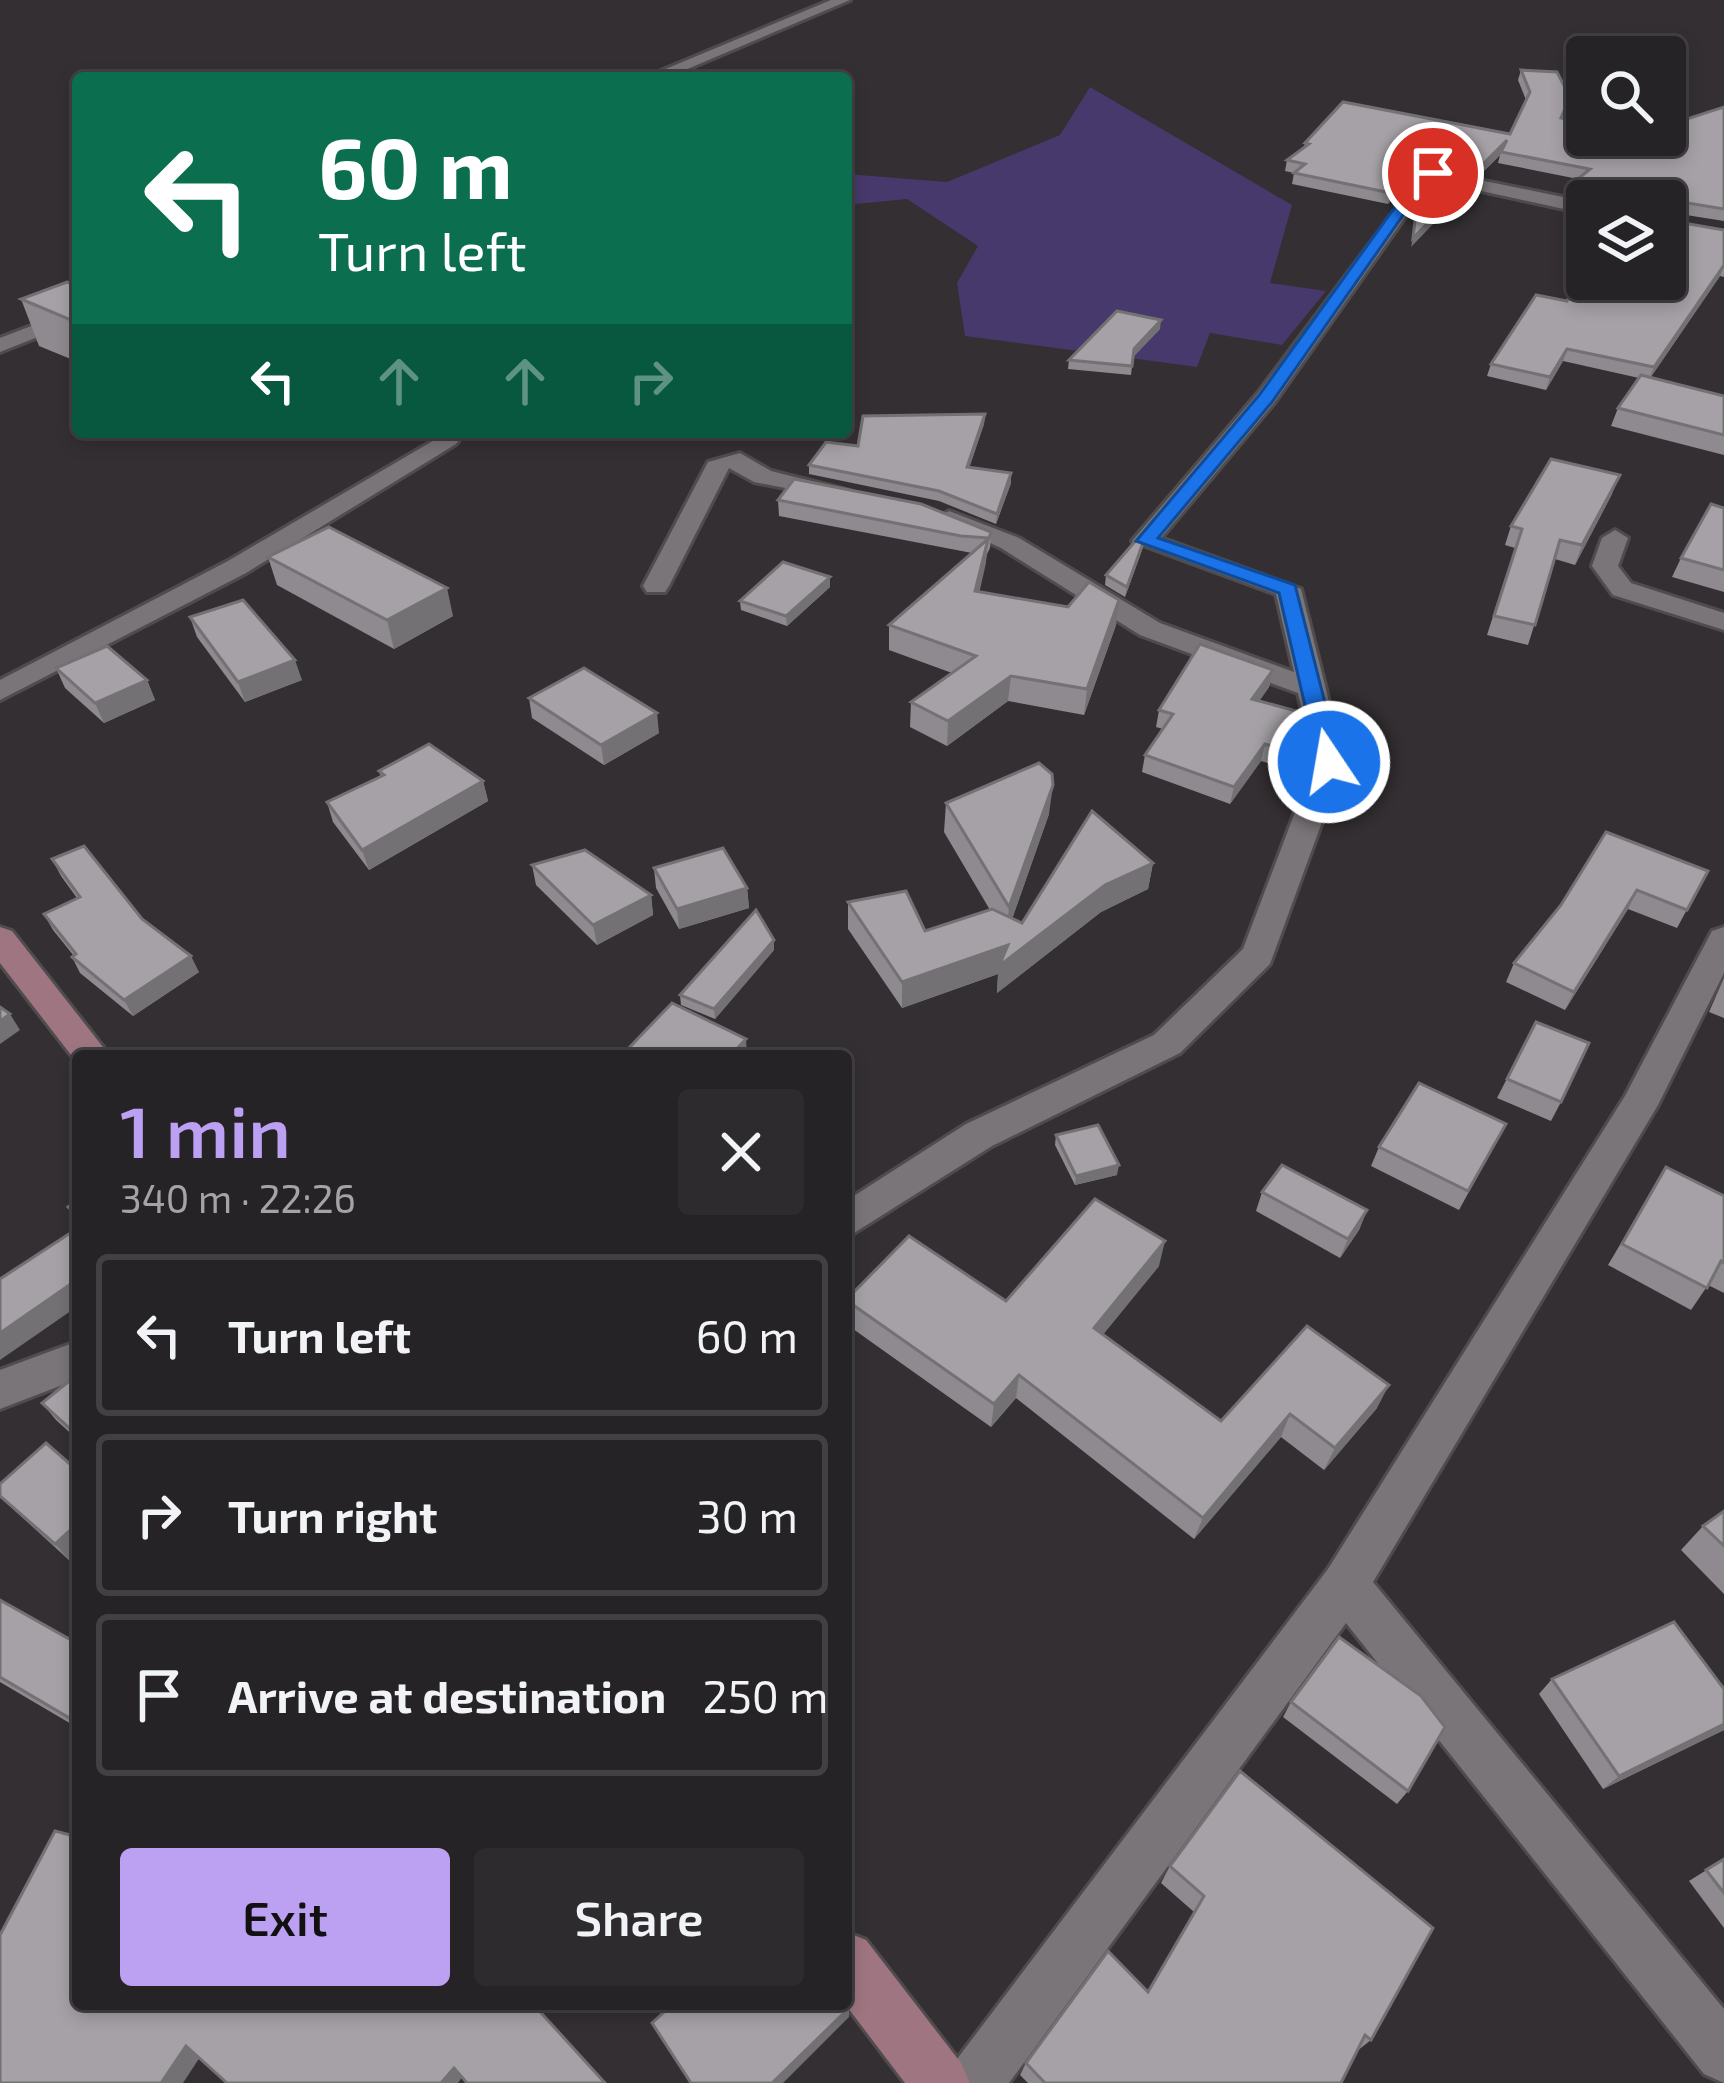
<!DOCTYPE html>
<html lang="en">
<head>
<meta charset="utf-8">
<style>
	:root { --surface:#262326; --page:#2e2b2e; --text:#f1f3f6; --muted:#a4a4a7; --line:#424043; --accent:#bca0f2 }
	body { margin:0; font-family:"Exo 2",sans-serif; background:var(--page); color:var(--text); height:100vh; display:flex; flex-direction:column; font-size:45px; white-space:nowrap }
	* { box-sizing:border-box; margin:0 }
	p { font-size:39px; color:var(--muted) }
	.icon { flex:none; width:66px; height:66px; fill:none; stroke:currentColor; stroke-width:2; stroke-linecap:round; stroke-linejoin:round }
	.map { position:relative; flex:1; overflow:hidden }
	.details { position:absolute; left:72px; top:1050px; width:780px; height:960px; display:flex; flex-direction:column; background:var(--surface); border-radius:12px; box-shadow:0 6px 18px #0003,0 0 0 3px var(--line) }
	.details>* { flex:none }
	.guide { position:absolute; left:72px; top:72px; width:780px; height:366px; border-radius:12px; box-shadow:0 6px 18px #0003,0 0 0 3px var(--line); background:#0b6e4f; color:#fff; overflow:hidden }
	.fabs { position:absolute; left:1566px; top:36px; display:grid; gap:24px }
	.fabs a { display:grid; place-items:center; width:120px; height:120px; border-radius:12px; background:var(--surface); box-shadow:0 6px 18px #0003,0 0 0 3px var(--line); font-size:60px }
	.pin { position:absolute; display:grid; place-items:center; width:102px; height:102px; color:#fff; margin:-51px; border:6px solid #fff; border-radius:50%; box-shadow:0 3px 12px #0007 }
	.me { position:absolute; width:132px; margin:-66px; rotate:348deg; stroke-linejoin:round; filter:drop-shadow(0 0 9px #0008) }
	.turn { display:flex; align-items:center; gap:42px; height:252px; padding:0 48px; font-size:54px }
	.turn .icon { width:156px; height:156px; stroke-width:2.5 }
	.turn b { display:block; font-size:84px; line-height:102px }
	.lanes { display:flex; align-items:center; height:114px; padding:0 48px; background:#0003; justify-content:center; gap:60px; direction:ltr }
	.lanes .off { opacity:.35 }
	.round { display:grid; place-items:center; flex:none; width:126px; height:126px; border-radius:12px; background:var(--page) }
	.headline { display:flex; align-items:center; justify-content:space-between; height:204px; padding:0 48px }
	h1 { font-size:72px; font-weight:600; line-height:90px; color:var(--accent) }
	.primary-button { display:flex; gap:24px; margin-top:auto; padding:24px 48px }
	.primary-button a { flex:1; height:138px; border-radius:12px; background:var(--accent); color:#111; font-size:48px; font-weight:600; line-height:138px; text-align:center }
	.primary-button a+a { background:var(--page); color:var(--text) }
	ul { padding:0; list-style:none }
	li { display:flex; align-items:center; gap:36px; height:162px; margin:0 24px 18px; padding:0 24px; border:6px solid var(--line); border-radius:12px }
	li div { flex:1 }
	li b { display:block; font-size:45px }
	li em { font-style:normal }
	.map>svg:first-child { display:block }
	.water { fill:#47396b }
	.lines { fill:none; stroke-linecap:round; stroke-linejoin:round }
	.street-casing { stroke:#504c4e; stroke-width:6 }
	.secondary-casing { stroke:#504c4e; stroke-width:6 }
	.street { fill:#7a7578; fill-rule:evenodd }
	.secondary { fill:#9f7581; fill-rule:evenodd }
	.wall { fill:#8e8a8f }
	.shaded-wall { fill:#747174 }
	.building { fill:#a5a1a6; stroke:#747174; stroke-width:3 }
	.route { fill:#1a73e8; stroke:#114b97; stroke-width:3 }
</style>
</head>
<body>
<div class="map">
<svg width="1724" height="2083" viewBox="0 0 1724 2083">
	<rect width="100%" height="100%" fill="#332f32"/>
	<path class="water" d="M1090,87L1292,205L1270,283L1326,291L1282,345L1210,333L1197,367L965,336L957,283L978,246L907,199L846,205V174L947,182L1060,135Z"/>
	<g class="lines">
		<defs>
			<g id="street">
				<path d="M831,0H850L666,78H644Z"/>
				<path d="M1426,169L1587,202V214L1431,180L1274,403L1161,538L1301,589L1344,762L1270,964L1180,1053L992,1146L846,1238V1201L966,1124L1154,1035L1243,949L1314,762L1298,693L1140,635L1001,548L937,518L949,511L1019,538L1160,623L1294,672L1276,594L1132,541L1258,393Z"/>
				<path d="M78,308V321L0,352V338Z"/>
				<path d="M448,432L460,439L456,444L246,573L0,700V680L228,561Z"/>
				<path d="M740,453L771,471L850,491L838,498L754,482L729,468L669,586L665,592H647L643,586L708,462Z"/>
				<path d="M1615,530L1628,538L1618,566L1631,583L1724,613V630L1613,595L1592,566L1602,538Z"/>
				<path d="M1724,927V973L1658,1105L1373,1582L1724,2009V2083L1704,2074L1346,1623L1009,2083H945L954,2063L1328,1569L1625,1096L1712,931Z"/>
				<path d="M78,1341V1379L0,1409V1370Z"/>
			</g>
			<g id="secondary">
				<path d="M0,927L12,931L110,1056H78V1064L0,963Z"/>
				<path d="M846,1932L866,1940L961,2063L970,2083H905L845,2004Z"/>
			</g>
		</defs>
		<use href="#street" class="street-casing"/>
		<use href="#secondary" class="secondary-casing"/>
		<use href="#street" class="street"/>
		<use href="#secondary" class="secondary"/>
	</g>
	<g class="wall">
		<path d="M1521,70L1566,108L1562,118L1632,137L1724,107V221L1667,212L1666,220L1724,230V277L1720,276L1650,378L1724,396V455L1611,426L1618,408L1639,378L1563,361L1546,390L1487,376L1491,364L1567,301L1665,201H1589L1569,194L1573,183L1578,179L1498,163L1500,155L1480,175L1422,166L1388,204L1292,184L1294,173L1285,171L1287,160L1304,148L1305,143L1510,134L1526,100L1518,80Z"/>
		<path d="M78,286V362L39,346L21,299Z"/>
		<path d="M1160,329L1133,357L1131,375L1068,369L1069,360Z"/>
		<path d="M985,414L984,424L969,468L1011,483L996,524L939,501L809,474V465L858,446Z"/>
		<path d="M1612,494L1575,565L1555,559L1528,645L1487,635L1515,548L1505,545L1511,526Z"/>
		<path d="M778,500L991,532L990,548L987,554L979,592L1116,625L1084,715L1008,701L947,746L910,727L911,702L952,673L889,650V625L972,553L779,516Z"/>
		<path d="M1724,508V592L1672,577L1681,558Z"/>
		<path d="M1144,540L1142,550L1125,597L1105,585L1106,575Z"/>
		<path d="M268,557L453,616L394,649L277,585Z"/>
		<path d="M830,577V587L787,626L741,610L740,601Z"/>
		<path d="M190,617L302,680L245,702L197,637Z"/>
		<path d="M56,668L147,680L155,700L104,723L65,688Z"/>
		<path d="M1273,670L1269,687L1259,701L1296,711L1291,728L1271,764L1261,761L1230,804L1142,772L1145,755L1163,729L1156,727L1159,710Z"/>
		<path d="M529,698L659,733L604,765L532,718Z"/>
		<path d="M379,771L483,781L488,801L369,870L333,822L327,802L381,777Z"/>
		<path d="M946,803L1049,814L1012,919L1022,923L1153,863L1148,889L1101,912L997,993L998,974L902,1008L848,929V902L925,931L990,910L944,832Z"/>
		<path d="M52,859L142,919L199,972L133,1016L80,973L72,957L74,956L53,930L44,914L77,898L61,876Z"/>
		<path d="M532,865L651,895L653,915L597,945L536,885Z"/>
		<path d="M654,868L747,888L749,908L679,929L656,888Z"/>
		<path d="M1708,871L1677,928L1628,909L1565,1010L1506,982L1514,963L1561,905Z"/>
		<path d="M774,950L715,1019L681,1005L680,995Z"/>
		<path d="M1724,978V1018L1709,1012Z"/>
		<path d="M1536,1022L1561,1102L1551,1121L1497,1098Z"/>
		<path d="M1506,1124L1459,1210L1371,1166L1379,1147Z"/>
		<path d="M1056,1135L1117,1175L1075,1185L1055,1145Z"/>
		<path d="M1666,1167L1724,1196V1293L1708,1285L1691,1310L1608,1265Z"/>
		<path d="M1262,1192L1367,1210L1359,1230L1340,1258L1256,1211Z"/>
		<path d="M1159,1266L1103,1334L1221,1421L1307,1326L1377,1408L1324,1470L1281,1437L1194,1539L1016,1398L991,1427L846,1324V1300L1006,1301Z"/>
		<path d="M78,1374V1440L56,1420L42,1403Z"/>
		<path d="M78,1471V1553L70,1561L0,1497V1484Z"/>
		<path d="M1724,1511V1594L1681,1550L1703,1526Z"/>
		<path d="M0,1600L78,1644V1728L0,1682Z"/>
		<path d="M1552,1679L1724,1689V1730L1603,1789L1539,1694Z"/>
		<path d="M1291,1702L1408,1791L1397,1804L1283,1717Z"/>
		<path d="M1724,1859V1928L1689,1881Z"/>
		<path d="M1170,1866L1371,2040L1357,2051L1341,2083H1028L1020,2075L1026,2063L1148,1991L1194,1912L1161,1883Z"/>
	</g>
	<g class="shaded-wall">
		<path d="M1507,140L1504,151L1480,175L1483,164Z"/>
		<path d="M1425,155L1422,166L1388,204L1391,193Z"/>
		<path d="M1466,184L1464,192L1411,247L1413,238Z"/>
		<path d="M1724,265L1720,276L1649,380L1654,367Z"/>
		<path d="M1161,320L1160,329L1133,357L1134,349Z"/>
		<path d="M1567,349L1563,361L1546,390L1550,377Z"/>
		<path d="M985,414L984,424L966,477L967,467Z"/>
		<path d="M1011,473V483L996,524L997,514Z"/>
		<path d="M1620,475L1612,494L1575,565L1582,545Z"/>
		<path d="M988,539L986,563L974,616L975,591Z"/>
		<path d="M1144,540L1142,550L1125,597L1127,587Z"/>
		<path d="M830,577V587L787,626L786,616Z"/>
		<path d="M447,588L453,616L394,649L387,620Z"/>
		<path d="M1119,600L1116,625L1084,715L1087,689Z"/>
		<path d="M295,660L302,680L245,702L238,682Z"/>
		<path d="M1273,670L1269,687L1249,716L1252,699Z"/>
		<path d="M1011,676L1008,701L947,746L948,721Z"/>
		<path d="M147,680L155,700L104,723L95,703Z"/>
		<path d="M1296,711L1291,728L1271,764L1275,747Z"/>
		<path d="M657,713L659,733L604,765L601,745Z"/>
		<path d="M1265,744L1261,761L1230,804L1234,787Z"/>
		<path d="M483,781L488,801L369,870L362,850Z"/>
		<path d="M1053,785L1049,814L1006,936L1009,907Z"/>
		<path d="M1153,863L1148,889L1101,912L997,993L998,974L902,1008V982Z"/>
		<path d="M747,888L749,908L679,929L677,909Z"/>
		<path d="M1637,890L1628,909L1565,1010L1574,992Z"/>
		<path d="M651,895L653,915L597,945L593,925Z"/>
		<path d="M774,940V950L715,1019L714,1009Z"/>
		<path d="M191,956L199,972L133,1016L124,1000Z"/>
		<path d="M10,1014L20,1030L0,1044V1021Z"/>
		<path d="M746,1039L747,1056H730Z"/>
		<path d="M1119,1165L1117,1175L1075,1185L1076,1176Z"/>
		<path d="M1367,1210L1359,1230L1340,1258L1348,1239Z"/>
		<path d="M1165,1241L1159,1266L1089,1352L1094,1328Z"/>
		<path d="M78,1279V1306L0,1360V1333Z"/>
		<path d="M1019,1375L1016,1398L991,1427L994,1404Z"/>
		<path d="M1389,1385L1377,1408L1324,1470L1335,1448Z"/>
		<path d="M1290,1414L1281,1437L1194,1539L1203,1518Z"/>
		<path d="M78,1523V1553L70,1561L55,1544Z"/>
		<path d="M1724,1724V1730L1603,1789L1619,1776Z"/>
		<path d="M849,2008V2017L783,2083H772Z"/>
		<path d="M186,2046L202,2054L183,2083H161Z"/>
		<path d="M454,2068L463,2076L458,2083H441Z"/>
	</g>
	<g class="building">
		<path d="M1521,70L1557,72L1570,97L1561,118L1587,125V135L1632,137L1665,135V126L1724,107V209L1670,200L1666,220L1724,230V265L1654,367L1567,349L1550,377L1491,364L1536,295L1567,301L1587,257V279H1665V201H1612L1614,197L1573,183L1590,169L1501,152L1507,140L1483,164L1425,155L1391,193L1294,173L1305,164L1287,160L1309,144L1305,143L1343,102L1510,134L1530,92Z"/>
		<path d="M1435,177L1466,184L1413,238L1417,203Z"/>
		<path d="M67,282L78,286V323L21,299Z"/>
		<path d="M1117,311L1161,320L1134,349L1132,366L1069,360Z"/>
		<path d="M1641,375L1724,396V435L1618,408Z"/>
		<path d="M985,414L967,467L1011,473L997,514L939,491L809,465L826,442L858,446L863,416Z"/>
		<path d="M1551,459L1620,475L1582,545L1560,540L1535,625L1494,616L1522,529L1511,526Z"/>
		<path d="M794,479L921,504L991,532L989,538L961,536L778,500Z"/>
		<path d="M1711,504L1724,508V570L1681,558Z"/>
		<path d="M329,527L447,588L387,620L268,557Z"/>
		<path d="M1138,538L1144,540L1127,587L1106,575Z"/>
		<path d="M988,539L975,591L1068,607L1089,582L1119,600L1087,689L1011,676L948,721L911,702L976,656L889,625Z"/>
		<path d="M783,562L830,577L786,616L740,601Z"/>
		<path d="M243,600L295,660L238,682L190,617Z"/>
		<path d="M1200,644L1273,670L1252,699L1296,711L1275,747L1265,744L1234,787L1145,755L1173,714L1159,710Z"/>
		<path d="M107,646L147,680L95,703L56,668Z"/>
		<path d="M584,668L657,713L601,745L529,698Z"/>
		<path d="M429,744L483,781L362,850L327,802L384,775L379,771Z"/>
		<path d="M1039,763L1052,774L1053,785L1009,907L946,803Z"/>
		<path d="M1092,811L1153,863L1105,885L999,966L1008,945L902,982L848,902L906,891L925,931L992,909L1022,923Z"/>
		<path d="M1606,832L1708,871L1687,910L1637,890L1574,992L1514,963L1561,905Z"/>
		<path d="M84,846L142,919L191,956L124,1000L72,957L76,954L44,914L80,897L52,859Z"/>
		<path d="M723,848L747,888L677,909L654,868Z"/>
		<path d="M585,850L651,895L593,925L532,865Z"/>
		<path d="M756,910L774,940L714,1009L680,995Z"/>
		<path d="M672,1003L746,1039L730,1056H634L625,1052Z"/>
		<path d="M0,1007L10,1014L0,1021Z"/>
		<path d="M1536,1022L1589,1043L1561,1102L1507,1079Z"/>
		<path d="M193,1049L201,1056H184Z"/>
		<path d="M1419,1083L1506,1124L1468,1191L1379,1147Z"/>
		<path d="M1098,1125L1119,1165L1076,1176L1056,1135Z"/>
		<path d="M1282,1165L1367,1210L1348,1239L1262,1192Z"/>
		<path d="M1666,1167L1724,1196V1263L1721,1261L1707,1288L1622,1244Z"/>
		<path d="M1095,1199L1165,1241L1094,1328L1221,1421L1307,1326L1389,1385L1335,1448L1290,1414L1203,1518L1019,1375L994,1404L846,1300L909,1236L1006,1301Z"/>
		<path d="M78,1200V1216L68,1207Z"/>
		<path d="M78,1228V1279L0,1333V1279Z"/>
		<path d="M78,1374V1433L77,1435L42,1403Z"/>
		<path d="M46,1443L78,1471V1523L55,1544L0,1496V1484Z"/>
		<path d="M1724,1511V1546L1703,1526Z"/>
		<path d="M0,1600L78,1644V1723L0,1677Z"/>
		<path d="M1674,1622L1724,1689V1724L1619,1776L1552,1679Z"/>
		<path d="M1339,1637L1421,1696L1445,1727L1408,1791L1291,1702Z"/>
		<path d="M1240,1771L1433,1928L1371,2040L1365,2035L1341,2083H1045L1026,2063L1108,1951L1148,1992L1204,1896L1170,1866Z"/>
		<path d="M55,1831L78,1837V2004H533L605,2083H467L454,2068L441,2083H227L186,2046L161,2083H0V1935Z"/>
		<path d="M1724,1859V1893L1706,1870Z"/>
		<path d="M846,2003L849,2008L772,2083H691L652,2023L673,2004Z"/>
	</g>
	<path class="route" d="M1433,169L1440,173L1430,177L1272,402L1158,538L1295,585L1340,762L1329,769L1318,762L1279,593L1136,541L1260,394L1421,171Z"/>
</svg>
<div class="fabs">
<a><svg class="icon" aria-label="search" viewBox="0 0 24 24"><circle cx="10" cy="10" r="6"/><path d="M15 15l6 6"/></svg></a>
<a><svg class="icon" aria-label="layers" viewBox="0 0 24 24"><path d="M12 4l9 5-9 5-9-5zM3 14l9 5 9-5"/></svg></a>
</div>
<div class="pin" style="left:1433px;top:173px;background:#d93025"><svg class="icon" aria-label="arrive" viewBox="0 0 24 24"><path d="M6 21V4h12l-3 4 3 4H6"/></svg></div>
<svg class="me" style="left:1329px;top:762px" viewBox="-20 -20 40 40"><circle r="17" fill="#1a73e8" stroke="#fff" stroke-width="3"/><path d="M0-11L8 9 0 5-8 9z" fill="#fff"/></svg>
<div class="guide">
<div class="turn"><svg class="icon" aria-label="left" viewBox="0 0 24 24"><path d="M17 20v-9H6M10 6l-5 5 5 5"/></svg><div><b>60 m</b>Turn left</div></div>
<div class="lanes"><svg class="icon" aria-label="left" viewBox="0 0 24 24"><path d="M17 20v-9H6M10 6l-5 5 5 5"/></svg><svg class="icon off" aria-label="ahead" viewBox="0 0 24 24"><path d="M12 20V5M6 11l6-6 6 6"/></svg><svg class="icon off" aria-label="ahead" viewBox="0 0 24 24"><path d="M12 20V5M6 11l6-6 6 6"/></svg><svg class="icon off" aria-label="right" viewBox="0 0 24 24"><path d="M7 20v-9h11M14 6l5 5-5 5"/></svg></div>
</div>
<section class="details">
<div class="headline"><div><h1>1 min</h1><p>340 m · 22:26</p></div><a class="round"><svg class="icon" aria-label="close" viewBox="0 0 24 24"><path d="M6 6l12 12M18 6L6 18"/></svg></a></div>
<ul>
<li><svg class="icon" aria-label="left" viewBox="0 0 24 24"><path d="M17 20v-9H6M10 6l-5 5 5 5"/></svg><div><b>Turn left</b></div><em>60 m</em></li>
<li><svg class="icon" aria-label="right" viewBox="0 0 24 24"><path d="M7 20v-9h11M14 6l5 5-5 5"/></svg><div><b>Turn right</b></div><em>30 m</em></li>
<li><svg class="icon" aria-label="arrive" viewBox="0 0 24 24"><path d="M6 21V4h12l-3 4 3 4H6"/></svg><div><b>Arrive at destination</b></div><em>250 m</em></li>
</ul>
<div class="primary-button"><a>Exit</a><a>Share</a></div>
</section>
</div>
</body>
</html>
